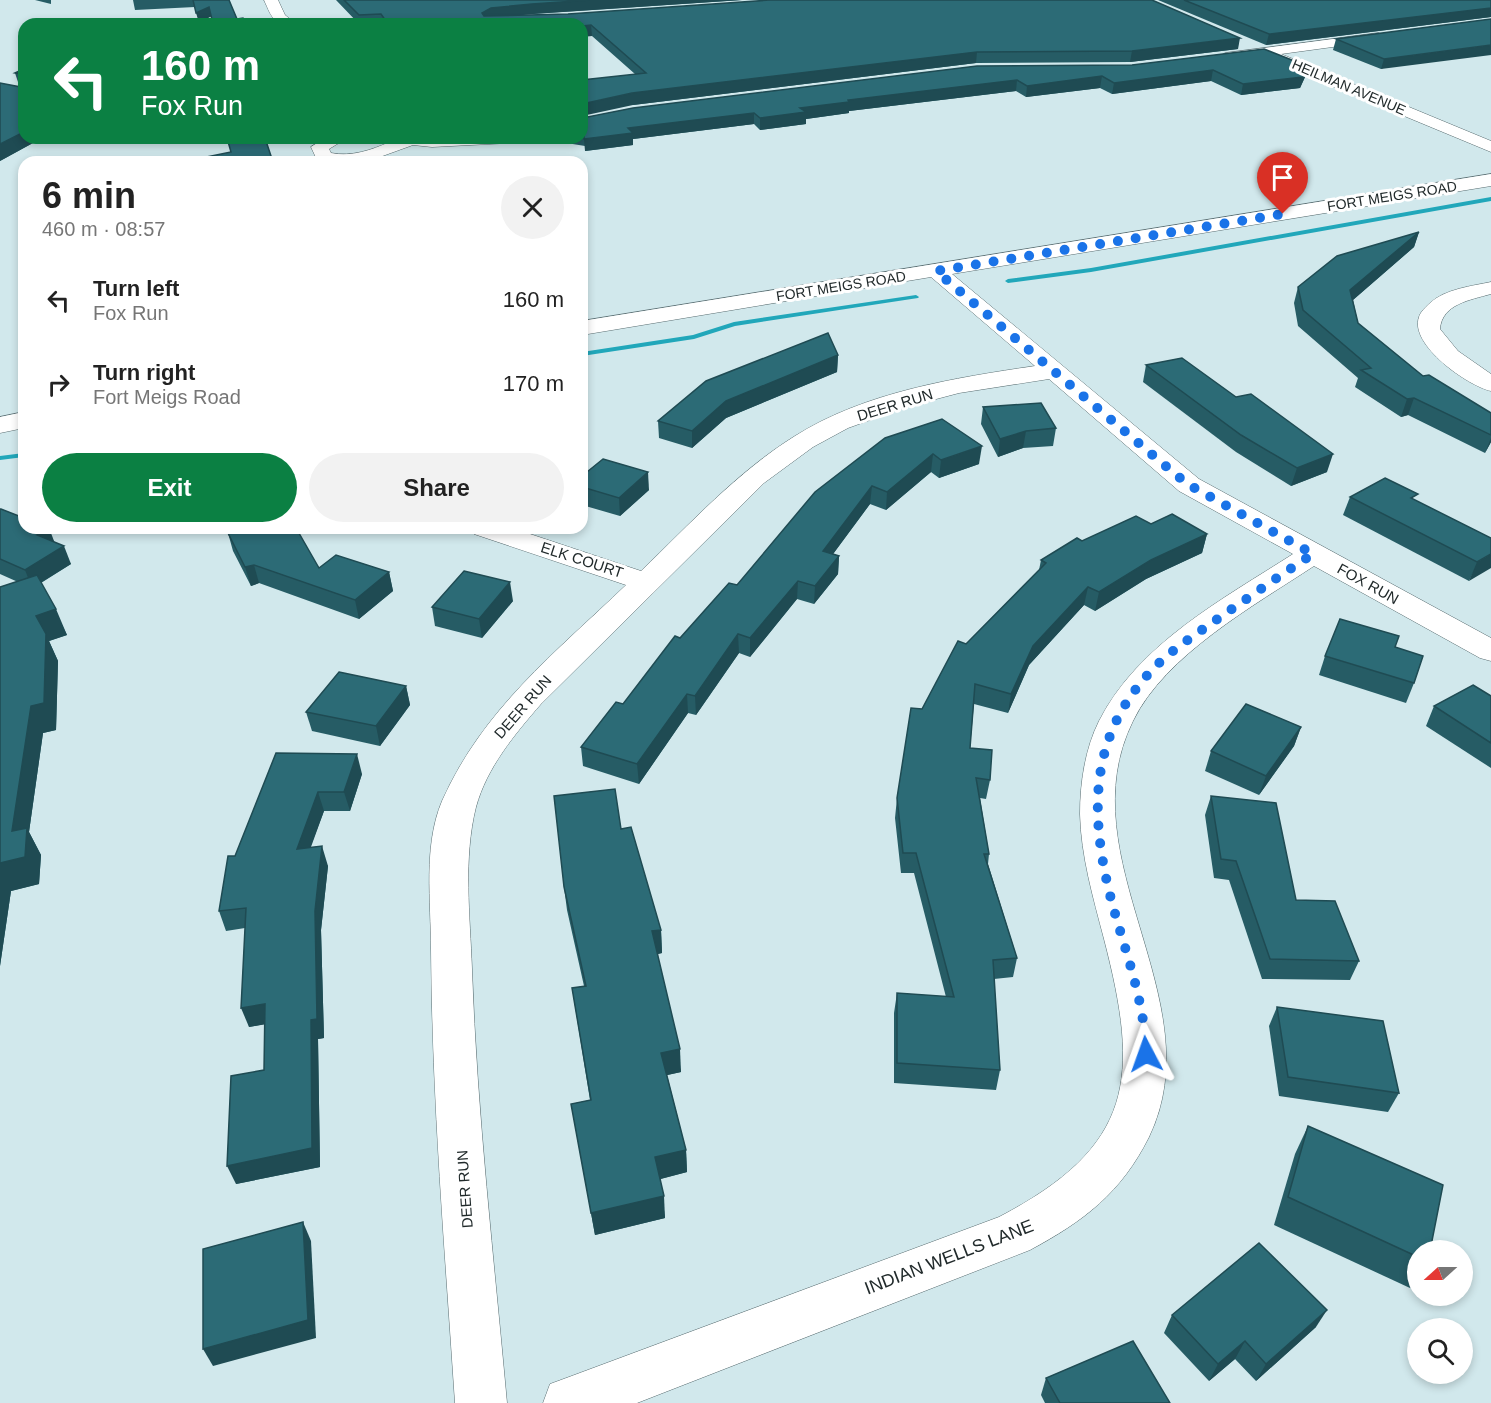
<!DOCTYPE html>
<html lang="en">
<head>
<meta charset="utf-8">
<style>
	:root { --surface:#fff; --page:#f2f2f2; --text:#222; --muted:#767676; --accent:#0b8043 }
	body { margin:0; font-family:Helvetica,sans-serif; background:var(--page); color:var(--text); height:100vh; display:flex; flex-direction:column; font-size:22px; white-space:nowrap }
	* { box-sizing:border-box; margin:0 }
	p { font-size:20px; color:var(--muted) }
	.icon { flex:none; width:33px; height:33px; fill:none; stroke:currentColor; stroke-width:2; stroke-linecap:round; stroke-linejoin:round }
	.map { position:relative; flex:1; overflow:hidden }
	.sheet { position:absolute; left:18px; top:156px; width:570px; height:378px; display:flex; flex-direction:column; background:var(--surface); border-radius:18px; box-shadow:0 3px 9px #0003 }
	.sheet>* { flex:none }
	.banner { position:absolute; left:18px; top:18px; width:570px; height:126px; border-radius:18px; box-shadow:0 3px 9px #0003; background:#0b8043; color:#fff; overflow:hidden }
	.needle { width:39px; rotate:249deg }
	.controls { position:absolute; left:1407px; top:1240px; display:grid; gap:12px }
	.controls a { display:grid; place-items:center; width:66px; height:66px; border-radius:50%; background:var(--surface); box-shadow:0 3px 9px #0003; font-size:30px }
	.pin { position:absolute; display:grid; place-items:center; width:51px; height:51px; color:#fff; margin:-62px -26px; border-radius:50% 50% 50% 0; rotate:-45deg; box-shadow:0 0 6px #0007 }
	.pin .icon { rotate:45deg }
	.me { position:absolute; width:66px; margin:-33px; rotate:356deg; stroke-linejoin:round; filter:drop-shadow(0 0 4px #0008) }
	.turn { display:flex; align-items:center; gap:21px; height:126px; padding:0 24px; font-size:27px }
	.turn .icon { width:78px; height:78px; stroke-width:2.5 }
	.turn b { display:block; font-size:42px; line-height:51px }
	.round { display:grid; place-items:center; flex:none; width:63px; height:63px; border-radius:32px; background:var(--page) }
	.overview { display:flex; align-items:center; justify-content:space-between; height:102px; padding:0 24px }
	h1 { font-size:36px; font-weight:700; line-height:45px }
	.primary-button { display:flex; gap:12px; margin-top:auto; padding:12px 24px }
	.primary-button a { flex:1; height:69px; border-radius:36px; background:var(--accent); color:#fff; font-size:24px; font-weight:700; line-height:69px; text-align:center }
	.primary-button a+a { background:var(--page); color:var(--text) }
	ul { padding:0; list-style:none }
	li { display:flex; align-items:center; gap:18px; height:84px; padding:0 24px }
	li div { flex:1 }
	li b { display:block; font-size:22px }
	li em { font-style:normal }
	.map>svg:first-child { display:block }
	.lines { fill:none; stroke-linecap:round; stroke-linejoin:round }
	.stream { fill:#21a7ba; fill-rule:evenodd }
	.minor-casing { stroke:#586c70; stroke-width:1 }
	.minor { fill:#fff; fill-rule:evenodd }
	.wall { fill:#265c65 }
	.shaded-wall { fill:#1f4b53 }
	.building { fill:#2c6b76; stroke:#1f4b53; stroke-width:1.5 }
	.route { stroke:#1a73e8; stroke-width:10; stroke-dasharray:0 18 }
	.labels { text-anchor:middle; stroke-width:6; stroke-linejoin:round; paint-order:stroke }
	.far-street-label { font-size:14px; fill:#212a2b; stroke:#fff }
	.street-label { font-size:15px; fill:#212a2b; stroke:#fff }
	.near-street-label { font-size:18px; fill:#212a2b; stroke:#fff }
</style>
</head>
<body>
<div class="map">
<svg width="1491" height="1403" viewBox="0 0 1491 1403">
	<rect width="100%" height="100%" fill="#d1e8ec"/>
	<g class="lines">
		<g class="stream">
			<path d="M1491,197V201L1091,272L1008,283L1005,281L1008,279L1091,268Z"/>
			<path d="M916,295L919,297L918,298L735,326L694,339L582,356V352L693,335L734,322Z"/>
			<path d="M24,453V457L0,460V456Z"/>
		</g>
		<defs>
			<g id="minor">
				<path d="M264,0H278L285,15L296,24C273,24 273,20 264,0Z"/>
				<path d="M1379,33L1386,37L1384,40L1281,54L1491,141V152L1262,57L1225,61L1218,57L1225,53Z"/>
				<path d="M325,138H347L329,149L331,153C352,157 371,150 390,142L385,138H518L509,143L432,147L413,145L366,162L317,160L311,147Z"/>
				<path d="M1491,174V186L952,274L1199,479L1491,638V661L1480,658L1314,566C1255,605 1165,655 1133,721C1065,858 1215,1000 1149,1137C1121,1193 1084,1221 1030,1250L637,1403H543L550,1384L569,1377L999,1217C1135,1146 1140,1078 1104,939C1093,897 1081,856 1080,814C1080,783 1085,749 1099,721C1138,644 1223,599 1293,554L1179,491L1049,379L959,393L906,407L848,428L813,447L764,483L541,704C515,734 487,767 476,807C463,859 470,915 472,969C477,1114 494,1259 507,1403H455C445,1252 432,1101 431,949C431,902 423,846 442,801C483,709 555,653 626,585L474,534L470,528H512L641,571C690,524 737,472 795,436C865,392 954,378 1035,366L931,277L582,335V321Z"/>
				<path d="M1491,282V294C1470,300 1442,304 1440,329L1458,351L1491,374V391C1468,386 1409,345 1419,317C1420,312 1427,306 1430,303C1445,289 1472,286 1491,282Z"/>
				<path d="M24,412V428L0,433V417Z"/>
			</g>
		</defs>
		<use href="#minor" class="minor-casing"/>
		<use href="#minor" class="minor"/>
	</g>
	<g class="wall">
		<path d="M35,0H51V4Z"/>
		<path d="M133,0H229L237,19L245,24L212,16L199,22L195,7L135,10Z"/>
		<path d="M336,0H742L516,15L1238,49L1130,62L976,63L633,105L635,74L592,36L582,24H359Z"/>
		<path d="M1158,0H1491V17L1266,45Z"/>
		<path d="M1491,19L1381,69L1333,50L1336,39Z"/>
		<path d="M977,66H1307L1305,77L1300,88L1241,95L1211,81L1112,94L1100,88L1026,97L1016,91L849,111V113L806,119V124L760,130L754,124L633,139V145L585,151V146L536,138H582V118Z"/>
		<path d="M24,69V138H42L0,161L21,87V86L19,85L15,73Z"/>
		<path d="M1419,232L1414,247L1353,300L1358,323L1423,376L1491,413V442L1485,453L1408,415L1401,417L1355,387L1358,378L1298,326L1294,303L1298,287Z"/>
		<path d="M838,355L837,372L726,418L692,448L659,438L658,421Z"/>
		<path d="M1146,365L1327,472L1291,486L1236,452L1143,382Z"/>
		<path d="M983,407L1056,428L1053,446L1023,448L998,457L981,424Z"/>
		<path d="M885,438L979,464L939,478L931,472L886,510L870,504L833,554L839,556L838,574L814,604L797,599L750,657L739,653L696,715L688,713L639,784L583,766L581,747L623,704L680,638L737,585Z"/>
		<path d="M582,476L649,490L620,516L582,505Z"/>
		<path d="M1350,497L1491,538L1469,581L1343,515Z"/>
		<path d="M0,509L54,542L71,564L41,583L67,635L49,641L58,661L56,730L43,733L29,832L41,855L39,884L11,891L0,966V587L18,582L0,574Z"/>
		<path d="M1151,524L1207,534L1202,553L1146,579L1095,611L1084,605L1029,665L1008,713L974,704L970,748L990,780L986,799L980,798L989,854L988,864L1017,958L1013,977L994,979L1000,1070L996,1090L894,1083V1013L897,993L946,997L914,873H901L895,818L897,798L922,709L966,644L1039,570L1041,560L1082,541Z"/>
		<path d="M228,533L319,568L389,572L393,591L359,619L259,583L251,586L233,551Z"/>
		<path d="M513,601L482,638L435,626L432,607Z"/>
		<path d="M1325,656L1414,683L1406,703L1319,675Z"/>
		<path d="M406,686L410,705L380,746L312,731L306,712Z"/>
		<path d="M1491,696V768L1426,726L1434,706Z"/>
		<path d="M1301,727L1294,746L1259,795L1205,771L1211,751Z"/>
		<path d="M276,753L362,774L350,811H324L310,848L328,866L321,930L324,1038L318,1039L320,1167L236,1184L264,1070L265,1024L249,1027L245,928L226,931L219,911Z"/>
		<path d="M1211,796L1296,900L1359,961L1350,980L1262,979L1229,880L1214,878L1205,815Z"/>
		<path d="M621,829L661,930L662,953L657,954L681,1072L667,1075L686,1150L687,1172L660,1179L665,1218L595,1235L571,1104L590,1100L572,988L584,986L567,910L564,887Z"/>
		<path d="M1277,1007L1399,1093L1388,1112L1279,1096L1269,1026Z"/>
		<path d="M1308,1126L1418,1251V1277L1410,1288L1274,1225L1295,1154Z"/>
		<path d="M1172,1315L1316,1327L1256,1381L1235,1359L1209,1381L1164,1333Z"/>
		<path d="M1046,1378L1170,1403H1045L1041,1395Z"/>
	</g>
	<g class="shaded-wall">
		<path d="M590,0H742L533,14L492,18L483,24L482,13L491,8L532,4Z"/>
		<path d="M209,7L212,16L199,22L196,13Z"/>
		<path d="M1491,8V17L1266,45L1269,34Z"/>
		<path d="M591,25L592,36L582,37V26Z"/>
		<path d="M1240,38L1238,49L1130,62L1132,51Z"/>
		<path d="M1491,45V55L1381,69L1384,59Z"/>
		<path d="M977,52L976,63L633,105L582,116V104L632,93Z"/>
		<path d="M1307,66L1305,77L1300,88L1241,95L1243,84Z"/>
		<path d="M1213,70L1211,81L1112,94L1114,83Z"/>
		<path d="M1102,76L1100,88L1026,97L1027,86Z"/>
		<path d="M1017,80L1016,91L849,111V113L806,119V124L760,130V118L800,108L848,100Z"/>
		<path d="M754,113V124L633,139V145L585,151L584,139L628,128Z"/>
		<path d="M24,132V138H42L0,161V144Z"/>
		<path d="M1419,232L1414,247L1346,306L1350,290Z"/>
		<path d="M838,355L837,372L726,418L692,448V431L726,401Z"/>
		<path d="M1414,398L1408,415L1401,417L1407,399Z"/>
		<path d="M1026,431L1023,448L998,457L1000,439Z"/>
		<path d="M1491,438V442L1485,453Z"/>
		<path d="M982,446L979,464L939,478L941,460Z"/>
		<path d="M933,454L931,472L886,510L887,492Z"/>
		<path d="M1333,454L1327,472L1291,486L1297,468Z"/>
		<path d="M648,472L649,490L620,516L619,498Z"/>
		<path d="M872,486L870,504L822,569L823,551Z"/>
		<path d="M49,528L56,546L37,535Z"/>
		<path d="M1207,534L1202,553L1146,579L1095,611L1099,592L1151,560Z"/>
		<path d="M64,546L71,564L32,588L25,570Z"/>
		<path d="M1491,554V568L1469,581L1477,562Z"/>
		<path d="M839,556L838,574L814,604L815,586Z"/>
		<path d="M254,565L259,583L251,586L245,567Z"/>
		<path d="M389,572L393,591L359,619L355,600Z"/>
		<path d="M798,581L797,599L750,657V638Z"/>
		<path d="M510,582L513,601L482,638L479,619Z"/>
		<path d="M1088,587L1084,605L1029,665L1008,713L1011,694L1033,646Z"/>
		<path d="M56,609L67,635L49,641L58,661L56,730L43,733L29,832L41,855L39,884L11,891L0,966V863L12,831L36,616Z"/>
		<path d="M738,634L739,653L696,715L695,696Z"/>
		<path d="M406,686L410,705L380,746L376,726Z"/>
		<path d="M687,694L688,713L639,784L637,764Z"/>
		<path d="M1301,727L1294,746L1259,795L1266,776Z"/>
		<path d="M357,754L362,774L350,811L344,792Z"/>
		<path d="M318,792L324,811L303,869L297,849Z"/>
		<path d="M322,846L328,866L321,930L324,1038L318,1039L320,1167L236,1184L227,1166L311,1020L315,911Z"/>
		<path d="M661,930L662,953L654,955L652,931Z"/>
		<path d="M265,1004L272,1023L249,1027L241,1008Z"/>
		<path d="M680,1049L681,1072L663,1076L661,1053Z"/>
		<path d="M686,1150L687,1172L657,1180L655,1157Z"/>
		<path d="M664,1196L665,1218L595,1235L591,1213Z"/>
		<path d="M303,1222L311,1241L316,1338L213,1366L203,1349Z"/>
		<path d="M1327,1310L1316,1327L1256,1381L1266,1364Z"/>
		<path d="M1245,1341L1235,1359L1209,1381L1218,1364Z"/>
	</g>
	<g class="building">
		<path d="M193,0H229L237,19L243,18L245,24H213L209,7L196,13Z"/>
		<path d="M344,0H590L532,4L491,8L482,13L484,16L568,14L770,0H1152L1240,38L1132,51L977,52L632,93L582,104V80L646,73L591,25L582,26V24H388L381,14L359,15Z"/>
		<path d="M1184,0H1491V8L1269,34Z"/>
		<path d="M1491,19V45L1384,59L1336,39Z"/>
		<path d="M1264,49L1307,66L1303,77L1243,84L1213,70L1114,83L1102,76L1027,86L1017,80L848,100L849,102L800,108L806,112L760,118L754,113L628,128L633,133L584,139V134L582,133V118L633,108L977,66L1132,65Z"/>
		<path d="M24,69V132L0,144V83L21,87V74L15,73Z"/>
		<path d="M227,138H265L273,162H182L231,152Z"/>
		<path d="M1419,232L1350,290L1358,323L1423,376L1429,375L1491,413V435L1414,398L1407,399L1361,370L1371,368L1303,310L1298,287L1337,256Z"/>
		<path d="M828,333L838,355L726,401L692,431L658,421L706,381Z"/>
		<path d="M1182,358L1236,397L1251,394L1333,454L1297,468L1241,435L1146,365Z"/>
		<path d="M1041,403L1056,428L1026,431L1000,439L983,407Z"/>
		<path d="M942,419L982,446L941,460L933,454L887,492L872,486L823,551L839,556L815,586L798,581L750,638L738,634L695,696L687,694L637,764L581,747L616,702L623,704L675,636L680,638L729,583L737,585L815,492L885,438Z"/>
		<path d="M603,459L648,472L619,498L582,487V476Z"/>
		<path d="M1385,478L1418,494L1411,498L1491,538V554L1477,562L1350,497Z"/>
		<path d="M0,509H1L24,518V528H49L37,535L64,546L25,570L0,559Z"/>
		<path d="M1172,514L1207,534L1151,560L1099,592L1088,587L1033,646L1011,694L975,684L970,748L992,750L990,780L976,778L989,854H984L1017,958L993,960L1000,1070L897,1063V993L954,997L916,853H903L897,798L911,708L922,709L958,641L966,644L1046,563L1041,560L1077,538L1082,541L1136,516L1151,524Z"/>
		<path d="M247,528H296L319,568L336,555L389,572L355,600L254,565L245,567L228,533Z"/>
		<path d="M464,571L510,582L479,619L432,607Z"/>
		<path d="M37,575L56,609L36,616L46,634L44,703L31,706L12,831L27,828L25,857L0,863V587Z"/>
		<path d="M1340,619L1399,636L1395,647L1423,656L1414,683L1325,656Z"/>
		<path d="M339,672L406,686L376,726L306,712Z"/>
		<path d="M1473,685L1491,696V743L1434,706Z"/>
		<path d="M1246,704L1301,727L1266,776L1211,751Z"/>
		<path d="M276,753L357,754L344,792H318L297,849L322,846L315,911L317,1019L311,1020L312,1148L227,1166L231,1076L264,1070L265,1004L241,1008L246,908L219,911L228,856H235Z"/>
		<path d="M615,789L621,829L631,827L661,930L652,931L680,1049L661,1053L686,1150L655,1157L664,1196L591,1213L571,1104L591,1100L572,988L586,986L564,887L554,796Z"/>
		<path d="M1211,796L1276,803L1296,900L1335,901L1359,961L1270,959L1236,861L1221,859Z"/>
		<path d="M1277,1007L1383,1021L1399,1093L1288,1077Z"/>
		<path d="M1308,1126L1443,1185L1430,1251H1418V1257L1288,1197Z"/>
		<path d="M303,1222L308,1320L203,1349V1249Z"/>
		<path d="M1259,1243L1327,1310L1266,1364L1245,1341L1218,1364L1172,1315Z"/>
		<path d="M1133,1341L1170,1403H1060L1046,1378Z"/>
	</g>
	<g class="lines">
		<path class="route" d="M1146,1054C1145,998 1122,944 1109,891C1089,807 1091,732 1155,667C1175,647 1200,632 1223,615C1253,595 1283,573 1313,554L1189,485L1175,474L936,271L1283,214"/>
	</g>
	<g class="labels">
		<g class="far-street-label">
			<text transform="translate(1349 87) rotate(23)" y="5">HEILMAN AVENUE</text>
			<text transform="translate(1392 196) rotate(-9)" y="5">FORT MEIGS ROAD</text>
			<text transform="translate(841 286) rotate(-9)" y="5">FORT MEIGS ROAD</text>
		</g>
		<g class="street-label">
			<text transform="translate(895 405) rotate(-17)" y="5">DEER RUN</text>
			<text transform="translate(582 560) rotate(18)" y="5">ELK COURT</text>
			<text transform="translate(1368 584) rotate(29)" y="5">FOX RUN</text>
			<text transform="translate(523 707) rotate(-49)" y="5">DEER RUN</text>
			<text transform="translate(465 1189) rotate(-94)" y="5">DEER RUN</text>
		</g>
		<g class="near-street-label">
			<text transform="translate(949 1257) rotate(-21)" y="6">INDIAN WELLS LANE</text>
		</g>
	</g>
</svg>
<div class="controls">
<a><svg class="needle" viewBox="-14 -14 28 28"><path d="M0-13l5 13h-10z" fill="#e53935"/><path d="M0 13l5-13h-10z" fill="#767676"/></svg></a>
<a><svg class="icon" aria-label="search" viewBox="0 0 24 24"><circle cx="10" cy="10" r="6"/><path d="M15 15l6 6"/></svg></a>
</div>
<div class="pin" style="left:1283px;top:214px;background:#d93025"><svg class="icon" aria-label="arrive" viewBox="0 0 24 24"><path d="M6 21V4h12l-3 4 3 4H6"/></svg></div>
<svg class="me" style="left:1146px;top:1054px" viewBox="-20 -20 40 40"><path d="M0-17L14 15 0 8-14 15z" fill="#1a73e8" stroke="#fff" stroke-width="4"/></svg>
<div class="banner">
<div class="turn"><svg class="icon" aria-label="left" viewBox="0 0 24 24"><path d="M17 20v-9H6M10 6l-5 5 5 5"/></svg><div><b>160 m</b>Fox Run</div></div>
</div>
<section class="sheet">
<div class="overview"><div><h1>6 min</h1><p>460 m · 08:57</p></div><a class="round"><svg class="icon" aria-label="close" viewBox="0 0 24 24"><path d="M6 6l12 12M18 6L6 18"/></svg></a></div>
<ul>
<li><svg class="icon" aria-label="left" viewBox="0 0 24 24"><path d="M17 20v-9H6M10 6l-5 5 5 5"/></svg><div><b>Turn left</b><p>Fox Run</p></div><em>160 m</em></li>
<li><svg class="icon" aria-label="right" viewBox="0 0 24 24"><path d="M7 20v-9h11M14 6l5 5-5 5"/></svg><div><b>Turn right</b><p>Fort Meigs Road</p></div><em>170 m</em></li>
</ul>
<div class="primary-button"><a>Exit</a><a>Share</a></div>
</section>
</div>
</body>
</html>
